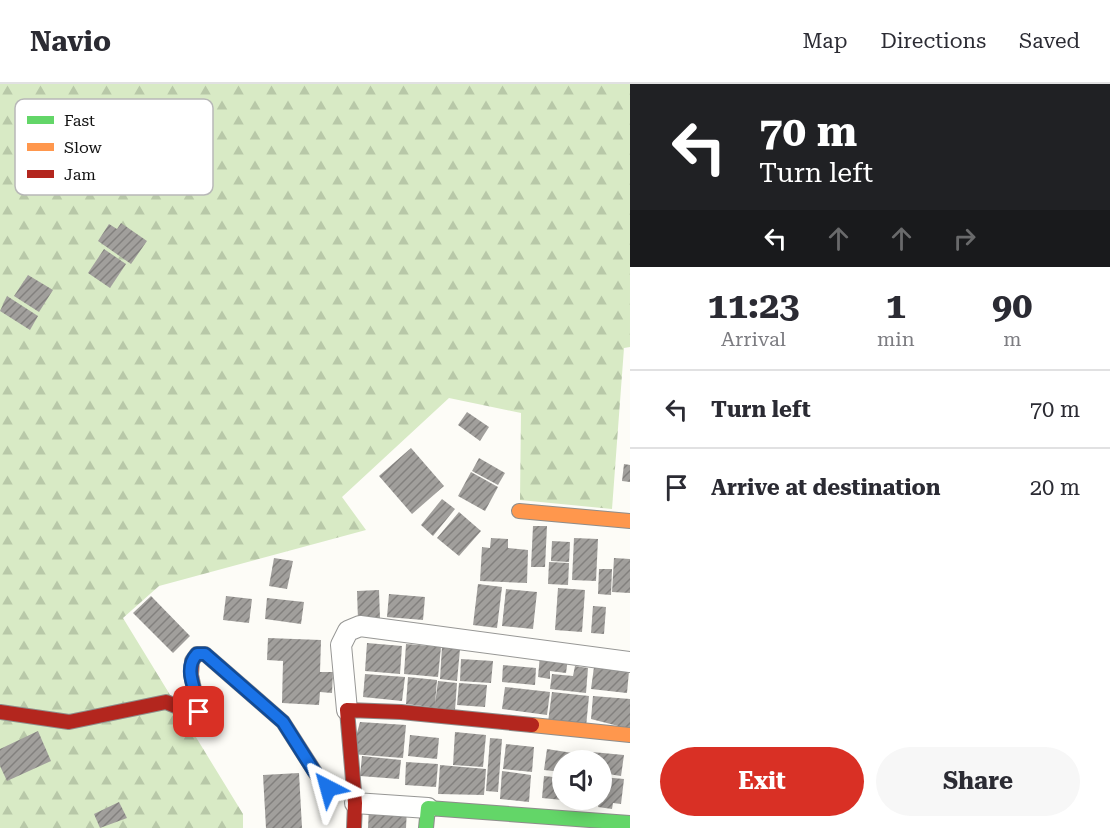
<!DOCTYPE html>
<html lang="en">
<head>
<meta charset="utf-8">
<style>
	:root { --surface:#fff; --page:#f7f7f7; --text:#2b2b33; --muted:#7c7c81; --line:#e1e1e2; --accent:#d93025 }
	body { margin:0; font-family:"Roboto Serif",serif; background:var(--page); color:var(--text); height:100vh; display:flex; flex-direction:column; font-size:22px; white-space:nowrap }
	* { box-sizing:border-box; margin:0 }
	p { font-size:20px; color:var(--muted) }
	.icon { flex:none; width:33px; height:33px; fill:none; stroke:currentColor; stroke-width:2; stroke-linecap:round; stroke-linejoin:round }
	.map { position:relative; flex:1; overflow:hidden }
	.side { display:flex; flex-direction:column; background:var(--surface); width:480px }
	.side>* { flex:none }
	.top-card { background:#202124; color:#fff; overflow:hidden }
	.fabs { position:absolute; left:552px; top:666px; display:grid; gap:12px }
	.fabs a { display:grid; place-items:center; width:60px; height:60px; border-radius:50%; background:var(--surface); box-shadow:0 3px 15px #0003; font-size:30px }
	.pin { position:absolute; display:grid; place-items:center; width:51px; height:51px; color:#fff; margin:-26px; border-radius:12px; box-shadow:0 3px 9px #0006 }
	.me { position:absolute; width:66px; margin:-33px; rotate:321deg; stroke-linejoin:round; filter:drop-shadow(0 0 4px #0008) }
	.turn { display:flex; align-items:center; gap:21px; height:126px; padding:0 30px; font-size:27px }
	.turn .icon { width:78px; height:78px; stroke-width:2.5 }
	.turn b { display:block; font-size:42px; line-height:51px }
	.lanes { display:flex; align-items:center; height:57px; padding:0 30px; background:#0003; justify-content:center; gap:30px; direction:ltr }
	.lanes .off { opacity:.35 }
	.eta { display:flex; justify-content:space-evenly; align-items:center; height:102px; text-align:center }
	.eta b { font-size:36px; font-weight:700; line-height:42px }
	.action { display:flex; gap:12px; margin-top:auto; padding:12px 30px }
	.action a { flex:1; height:69px; border-radius:36px; background:var(--accent); color:#fff; font-size:24px; font-weight:700; line-height:69px; text-align:center }
	.action a+a { background:var(--page); color:var(--text) }
	ul { padding:0; list-style:none }
	li { display:flex; align-items:center; gap:18px; height:78px; padding:0 30px; border-top:2px solid var(--line) }
	li div { flex:1 }
	li b { display:block; font-size:22px }
	li em { font-style:normal }
	header { display:flex; align-items:center; gap:36px; box-sizing:border-box; height:84px; padding:0 30px; background:var(--surface); border-bottom:2px solid var(--line) }
	header strong { font-size:28px }
	nav { display:flex; gap:33px; margin-inline-start:auto; font-size:21px }
	main { display:flex; flex:1; min-height:0 }
	.map>svg:first-child { display:block }
	.forest { fill:url(#forest-firs) }
	.building { fill:url(#building-hatch) }
	.lines { fill:none; stroke-linecap:round; stroke-linejoin:round }
	.street-casing { stroke:#979795; stroke-width:22 }
	.fast-casing { stroke:#8e8d8b; stroke-width:16 }
	.slow-casing { stroke:#8e8d8b; stroke-width:16 }
	.jam-casing { stroke:#8e8d8b; stroke-width:16 }
	.street { stroke:#fffffe; stroke-width:20 }
	.fast { stroke:#63d668; stroke-width:14 }
	.slow { stroke:#ff974d; stroke-width:14 }
	.jam { stroke:#b3261e; stroke-width:14 }
	.route-casing { stroke:#114b97; stroke-width:15 }
	.route { stroke:#1a73e8; stroke-width:10 }
	.key { fill:#fff; stroke:#b8b8b8; stroke-width:1.5 }
	.key-label { font-size:16px; fill:#111 }
</style>
</head>
<body>
<header>
<strong>Navio</strong>
<nav><a>Map</a><a>Directions</a><a>Saved</a></nav>
</header>
<main>
<div class="map">
<svg width="630" height="744" viewBox="0 0 630 744">
	<defs>
		<pattern id="forest-firs" width="22" height="20" patternUnits="userSpaceOnUse" patternTransform="scale(1.5)"><rect width="22" height="20" fill="#d8eac5"/><path d="M5 1l3.5 6h-7zM16 11l3.5 6h-7z" fill="#b8c8a8"/></pattern>
		<pattern id="building-hatch" width="6" height="6" patternUnits="userSpaceOnUse" patternTransform="scale(1.5)"><rect width="6" height="6" fill="#a19f9c"/><path d="M-1 1l2-2M0 6l6-6M5 7l2-2" fill="none" stroke="#82807e"/></pattern>
	</defs>
	<rect width="100%" height="100%" fill="#fdfcf7"/>
	<path class="forest" d="M0,0H630V263L624,264L612,425L520,416L521,329L449,314L342,413L366,446L159,502L123,534L243,730V744H0Z"/>
	<g class="building">
		<path d="M121,139L147,157L131,180L98,157L109,140L117,145Z"/>
		<path d="M104,165L126,180L110,204L88,189Z"/>
		<path d="M28,191L53,206L39,228L14,212Z"/>
		<path d="M7,212L38,232L30,246L0,227Z"/>
		<path d="M467,328L489,343L480,357L458,341Z"/>
		<path d="M411,364L444,402L412,430L379,392Z"/>
		<path d="M479,374L505,389L498,401L472,387Z"/>
		<path d="M624,380L630,381V398L622,397Z"/>
		<path d="M471,388L498,403L485,427L458,412Z"/>
		<path d="M442,415L455,425L433,452L421,441Z"/>
		<path d="M459,428L481,447L459,472L437,454Z"/>
		<path d="M533,442H547L545,483H531Z"/>
		<path d="M491,454L508,455V464L528,466L527,499L480,497L482,463L490,464Z"/>
		<path d="M574,454L598,455L596,497L572,496Z"/>
		<path d="M552,457L570,458L569,478L551,477Z"/>
		<path d="M274,474L293,477L287,505L269,502Z"/>
		<path d="M614,474L630,475V509L612,508Z"/>
		<path d="M549,478L569,479L568,501L548,500Z"/>
		<path d="M599,485H612L611,511L598,510Z"/>
		<path d="M478,500L502,503L497,544L473,541Z"/>
		<path d="M558,504L585,506L582,548L555,546Z"/>
		<path d="M506,505L537,508L533,545L502,542Z"/>
		<path d="M379,506L380,535L358,536L357,507Z"/>
		<path d="M389,510L425,513L423,536L387,533Z"/>
		<path d="M151,512L190,552L173,569L133,529Z"/>
		<path d="M226,512L252,515L249,539L223,536Z"/>
		<path d="M267,514L304,518L301,540L265,535Z"/>
		<path d="M593,522L606,523L604,550L591,549Z"/>
		<path d="M268,554L321,556L320,588H333L332,609L320,608L319,621L282,619L283,577L267,576Z"/>
		<path d="M367,559L402,562L400,590L365,587Z"/>
		<path d="M406,560L441,563L438,593L404,590Z"/>
		<path d="M442,563L460,565L457,597L440,595Z"/>
		<path d="M540,571L568,574L566,589L550,587V595L538,593Z"/>
		<path d="M461,575L493,577L491,599L460,597Z"/>
		<path d="M503,581L536,584L535,601L502,598Z"/>
		<path d="M575,582L588,584L586,609L550,605L552,590L573,592Z"/>
		<path d="M594,583L629,587L627,609L591,605Z"/>
		<path d="M365,590L405,593L402,617L363,613Z"/>
		<path d="M408,593L437,596L435,620L438,597L457,599L455,626L406,620Z"/>
		<path d="M459,599L487,601L485,623L457,621Z"/>
		<path d="M505,603L550,608L547,631L502,625Z"/>
		<path d="M552,608L589,612L586,643L548,638Z"/>
		<path d="M593,612L630,615V645L591,635Z"/>
		<path d="M360,638L406,641L403,674L351,670Z"/>
		<path d="M38,647L51,677L7,697L0,682V665Z"/>
		<path d="M455,648L486,651L483,683L453,681Z"/>
		<path d="M410,651L439,654L437,675L408,672Z"/>
		<path d="M490,654L502,655L498,708L486,707Z"/>
		<path d="M506,660L534,663L532,688L503,685Z"/>
		<path d="M547,665L579,670L578,676H562V688L544,686Z"/>
		<path d="M592,668L624,671L621,692L602,689V676H592Z"/>
		<path d="M362,672L401,676L399,695L360,692Z"/>
		<path d="M406,678L438,680L436,703L405,701Z"/>
		<path d="M440,681L486,685L484,711L438,710Z"/>
		<path d="M502,687L531,691L529,718L500,715Z"/>
		<path d="M299,689L302,744H266L263,691Z"/>
		<path d="M544,692L562,694V716L542,714Z"/>
		<path d="M602,693L624,695L621,720L613,719L612,725L598,723L599,716H602Z"/>
		<path d="M119,718L127,734L100,744L94,730Z"/>
		<path d="M369,723L407,724L406,744H368Z"/>
	</g>
	<g class="lines">
		<defs>
			<g id="street">
				<path d="M347,626L341,561L348,547L360,542L630,578"/>
				<path d="M355,719L428,724"/>
			</g>
			<path id="fast" d="M426,744L428,724L630,739"/>
			<g id="slow">
				<path d="M519,427L630,437"/>
				<path d="M532,641L630,651"/>
			</g>
			<g id="jam">
				<path d="M0,628L69,638L166,618L195,630L199,628L191,591L192,577L197,570H205L283,638L322,699L328,704L354,707"/>
				<path d="M354,744L355,719L347,626L401,628L532,641"/>
			</g>
		</defs>
		<use href="#street" class="street-casing"/>
		<use href="#fast" class="fast-casing"/>
		<use href="#slow" class="slow-casing"/>
		<use href="#jam" class="jam-casing"/>
		<use href="#street" class="street"/>
		<use href="#fast" class="fast"/>
		<use href="#slow" class="slow"/>
		<use href="#jam" class="jam"/>
	</g>
	<g class="lines">
		<defs>
			<path id="route" d="M199,628C199,609 181,587 197,570H205L283,638L314,687L328,704"/>
		</defs>
		<use href="#route" class="route-casing"/>
		<use href="#route" class="route"/>
	</g>
	<rect x="15" y="15" width="198" height="96" rx="9" class="key"/>
	<rect x="27" y="32" width="27" height="8" fill="#63d668"/>
	<rect x="27" y="59" width="27" height="8" fill="#ff974d"/>
	<rect x="27" y="86" width="27" height="8" fill="#b3261e"/>
	<g class="key-label">
		<text x="64" y="42">Fast</text>
		<text x="64" y="69">Slow</text>
		<text x="64" y="96">Jam</text>
	</g>
</svg>
<div class="fabs">
<a><svg class="icon" aria-label="sound" viewBox="0 0 24 24"><path d="M4 9h4l5-4v14l-5-4H4zM17 9q2 3 0 6"/></svg></a>
</div>
<div class="pin" style="left:199px;top:628px;background:#d93025"><svg class="icon" aria-label="arrive" viewBox="0 0 24 24"><path d="M6 21V4h12l-3 4 3 4H6"/></svg></div>
<svg class="me" style="left:328px;top:704px" viewBox="-20 -20 40 40"><path d="M0-17L14 15 0 8-14 15z" fill="#1a73e8" stroke="#fff" stroke-width="4"/></svg>
</div>
<section class="side">
<div class="top-card">
<div class="turn"><svg class="icon" aria-label="left" viewBox="0 0 24 24"><path d="M17 20v-9H6M10 6l-5 5 5 5"/></svg><div><b>70 m</b>Turn left</div></div>
<div class="lanes"><svg class="icon" aria-label="left" viewBox="0 0 24 24"><path d="M17 20v-9H6M10 6l-5 5 5 5"/></svg><svg class="icon off" aria-label="ahead" viewBox="0 0 24 24"><path d="M12 20V5M6 11l6-6 6 6"/></svg><svg class="icon off" aria-label="ahead" viewBox="0 0 24 24"><path d="M12 20V5M6 11l6-6 6 6"/></svg><svg class="icon off" aria-label="right" viewBox="0 0 24 24"><path d="M7 20v-9h11M14 6l5 5-5 5"/></svg></div>
</div>
<div class="eta">
<div><b>11:23</b><p>Arrival</p></div>
<div><b>1</b><p>min</p></div>
<div><b>90</b><p>m</p></div>
</div>
<ul>
<li><svg class="icon" aria-label="left" viewBox="0 0 24 24"><path d="M17 20v-9H6M10 6l-5 5 5 5"/></svg><div><b>Turn left</b></div><em>70 m</em></li>
<li><svg class="icon" aria-label="arrive" viewBox="0 0 24 24"><path d="M6 21V4h12l-3 4 3 4H6"/></svg><div><b>Arrive at destination</b></div><em>20 m</em></li>
</ul>
<div class="action"><a>Exit</a><a>Share</a></div>
</section>
</main>
</body>
</html>
